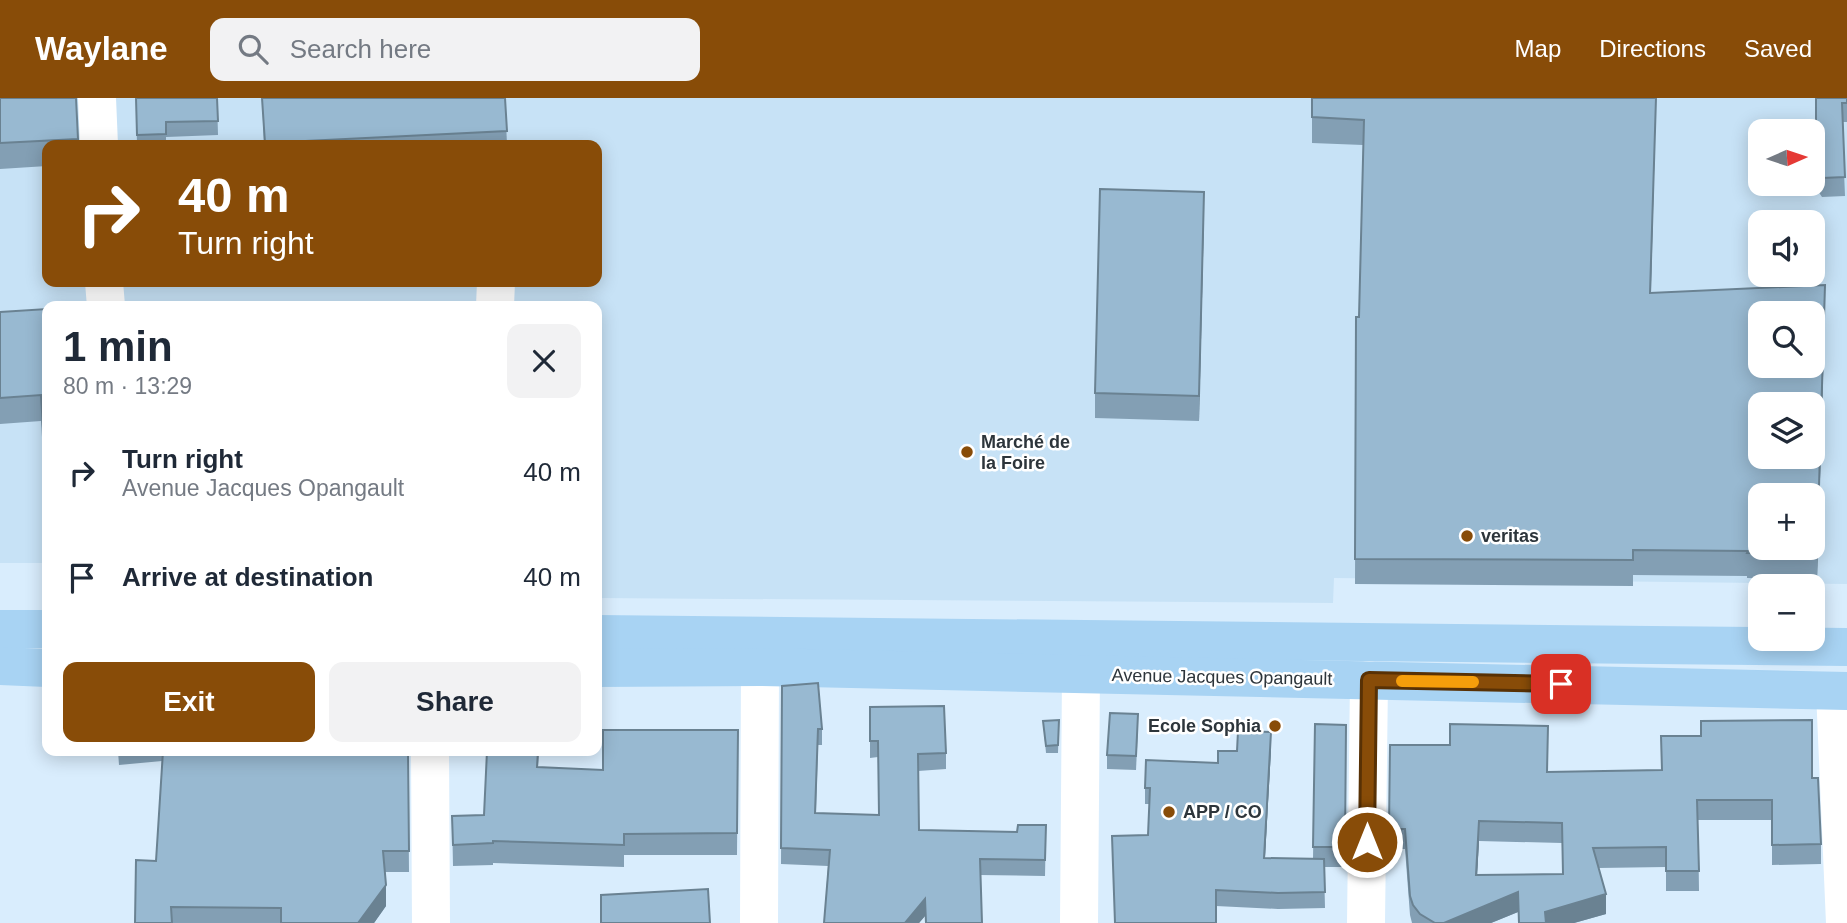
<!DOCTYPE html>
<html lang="en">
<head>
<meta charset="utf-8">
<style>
	:root { --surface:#fff; --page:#f2f2f3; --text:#1f2937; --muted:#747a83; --accent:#884c08 }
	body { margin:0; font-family:Arial,sans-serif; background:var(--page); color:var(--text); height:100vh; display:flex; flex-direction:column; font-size:26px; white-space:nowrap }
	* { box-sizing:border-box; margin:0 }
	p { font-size:23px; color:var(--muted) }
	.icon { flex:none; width:38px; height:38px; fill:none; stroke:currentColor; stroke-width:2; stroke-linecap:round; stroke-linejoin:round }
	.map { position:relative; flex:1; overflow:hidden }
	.details { position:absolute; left:42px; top:203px; width:560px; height:455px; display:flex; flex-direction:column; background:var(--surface); border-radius:14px; box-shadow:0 4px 18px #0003 }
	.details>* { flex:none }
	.guide { position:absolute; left:42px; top:42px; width:560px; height:147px; border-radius:14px; box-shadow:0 4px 18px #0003; background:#884c08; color:#fff; overflow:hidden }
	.needle { width:46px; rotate:87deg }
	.tools { position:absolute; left:1748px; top:21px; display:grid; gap:14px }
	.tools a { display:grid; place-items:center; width:77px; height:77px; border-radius:14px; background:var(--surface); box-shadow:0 4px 18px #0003; font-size:35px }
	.pin { position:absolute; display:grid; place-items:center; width:60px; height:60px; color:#fff; margin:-30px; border-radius:14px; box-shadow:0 4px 10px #0006 }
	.me { position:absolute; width:77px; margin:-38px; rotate:0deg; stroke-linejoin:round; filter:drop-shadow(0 0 5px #0008) }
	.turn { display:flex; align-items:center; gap:24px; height:147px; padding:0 21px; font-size:32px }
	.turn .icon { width:91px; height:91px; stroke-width:2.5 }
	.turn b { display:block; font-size:49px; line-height:60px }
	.round { display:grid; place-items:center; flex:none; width:74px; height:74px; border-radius:14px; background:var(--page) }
	.summary { display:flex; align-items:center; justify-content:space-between; height:119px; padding:0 21px }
	h1 { font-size:42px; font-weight:700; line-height:52px }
	.action { display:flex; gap:14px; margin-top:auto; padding:14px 21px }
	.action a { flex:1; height:80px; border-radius:14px; background:var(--accent); color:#fff; font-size:28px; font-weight:700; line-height:80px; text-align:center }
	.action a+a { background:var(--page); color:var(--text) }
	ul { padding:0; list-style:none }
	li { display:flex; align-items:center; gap:21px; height:105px; padding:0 21px }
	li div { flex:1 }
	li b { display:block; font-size:26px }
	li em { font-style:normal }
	header { display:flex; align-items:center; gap:42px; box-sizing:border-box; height:98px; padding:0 35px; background:var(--accent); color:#fff }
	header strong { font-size:33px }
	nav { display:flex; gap:38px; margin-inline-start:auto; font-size:24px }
	.search { width:490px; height:63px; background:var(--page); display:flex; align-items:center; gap:18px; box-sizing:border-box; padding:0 24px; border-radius:14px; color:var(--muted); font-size:26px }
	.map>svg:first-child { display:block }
	.built { fill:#c7e2f6; fill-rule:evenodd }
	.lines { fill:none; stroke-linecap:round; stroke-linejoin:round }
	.minor { stroke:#fff; stroke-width:38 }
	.highway { stroke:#a8d3f3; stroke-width:38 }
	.wall { fill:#839fb4; fill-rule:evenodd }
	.shaded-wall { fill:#6a8292 }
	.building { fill:#98b9d1; stroke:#6a8292; stroke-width:2; fill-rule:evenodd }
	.route-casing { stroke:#583105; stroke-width:18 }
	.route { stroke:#884c08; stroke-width:12 }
	.slow { stroke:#f59e0b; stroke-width:12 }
	.poi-dot { fill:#884c08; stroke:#fff; stroke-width:2.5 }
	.labels { text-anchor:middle; stroke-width:5; stroke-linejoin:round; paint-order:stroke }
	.poi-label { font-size:18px; font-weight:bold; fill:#2d353b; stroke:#fff; text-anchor:start }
	.street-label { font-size:18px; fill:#2d353b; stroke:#fff }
</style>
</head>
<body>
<header>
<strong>Waylane</strong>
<div class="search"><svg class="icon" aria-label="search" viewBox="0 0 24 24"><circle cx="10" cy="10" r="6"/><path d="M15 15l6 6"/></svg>Search here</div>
<nav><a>Map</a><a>Directions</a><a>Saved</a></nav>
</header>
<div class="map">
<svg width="1847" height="825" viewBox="0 0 1847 825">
	<rect width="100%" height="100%" fill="#d9edfd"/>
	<path class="built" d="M0,0H1847V486L1334,480L1333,505L597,500V208H47V465H0ZM1760,33H1813V86H1760ZM47,47H597V184H47ZM1760,124H1813V177H1760ZM1760,215H1813V268H1760ZM1760,306H1813V359H1760ZM1760,397H1813V450H1760Z"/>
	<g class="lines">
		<g class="minor">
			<path d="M97,0L99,47"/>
			<path d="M104,184L106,208"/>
			<path d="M495,208L496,184"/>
			<path d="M1835,593L1845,825"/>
			<path d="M430,653L431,825"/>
			<path d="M759,825L760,569"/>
			<path d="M1079,825L1081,576"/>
			<path d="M1366,825L1369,582"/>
		</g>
		<g class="highway">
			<path d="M0,531H47"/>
			<path d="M597,536L1847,549"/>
			<path d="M0,568L47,570"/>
			<path d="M597,570L760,569L1847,593"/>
		</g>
	</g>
	<g class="wall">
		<path d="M0,0H76L78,47H47V68L0,71Z"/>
		<path d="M136,0H217L218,37L166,39V47H137Z"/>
		<path d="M262,0H505L507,47H264Z"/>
		<path d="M1656,0L1651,195L1825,212L1817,482L1747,480V478L1633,477V488L1355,486L1356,219H1359L1363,47L1312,45V19Z"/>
		<path d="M1816,0H1847V24H1842L1845,98L1822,99L1816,90L1814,40H1816Z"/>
		<path d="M1204,119L1199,323L1095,320V295Z"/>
		<path d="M47,211V420L41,323L0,326V214Z"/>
		<path d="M782,588L822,631V647H818L816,715L879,717L878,659L870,660V609L946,655V671L918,673L919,732L1017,734L1046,727L1045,778L980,777L925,818L919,825H824L828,768L781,766Z"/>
		<path d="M1059,622L1058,655H1046L1043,623Z"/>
		<path d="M1315,626L1346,627L1345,769H1324L1325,810L1278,811L1216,808V825H1115L1112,738L1148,737L1150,706H1145V690L1218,665L1237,653L1271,651L1265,760L1313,761Z"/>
		<path d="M1138,631L1136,672L1107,671V657Z"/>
		<path d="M738,632L737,757H624V769L493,765V767L453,768L452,718L484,717L539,653L538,669L603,672Z"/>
		<path d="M1390,647L1547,674L1812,680L1821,746V766L1772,767V722H1698L1699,793H1666V769L1598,770L1606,816L1574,825H1518V814L1491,825H1412L1410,817L1405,751H1389ZM1479,743L1562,745L1563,776L1477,777Z"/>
		<path d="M118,653H295V657L345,656L408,653L409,774H385L386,808L374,825H135L156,763L162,663L119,667Z"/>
	</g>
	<g class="shaded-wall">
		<path d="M1656,0L1650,220V195Z"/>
		<path d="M1204,94V119L1199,323V298Z"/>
		<path d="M1825,187V212L1817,482V456Z"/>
		<path d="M1271,634V651L1264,776V760Z"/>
		<path d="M1479,723V743L1476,797V777Z"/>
		<path d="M386,787V808L374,825H358Z"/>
		<path d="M1518,794V814L1491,825H1444Z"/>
		<path d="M1606,796V816L1574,825H1545V814Z"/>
		<path d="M925,801V818L919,825H905Z"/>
	</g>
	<g class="building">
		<path d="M0,0H76L78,41L0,45Z"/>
		<path d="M136,0H217L218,23L166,24V36L137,37Z"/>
		<path d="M262,0H505L507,33L265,45Z"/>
		<path d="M1312,0H1656L1650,195L1825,187L1817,456L1747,455L1748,453L1633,452V462L1355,461L1356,219H1359L1364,22L1312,19ZM1760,215H1813V268H1760ZM1760,306H1813V359H1760ZM1760,397H1813V450H1760Z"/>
		<path d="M1816,0H1847V5H1842L1845,79L1822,80L1816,71L1814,40H1816Z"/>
		<path d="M1100,91L1204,94L1199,298L1095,295Z"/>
		<path d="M47,211V395L41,297L0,300V214Z"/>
		<path d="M818,585L822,631H818L815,715L879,717L878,643H870V609L944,608L946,655L918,656L919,732L1017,734L1018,727H1046L1045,762L980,761L982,825H926L925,801L905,825H824L830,752L781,750L782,588Z"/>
		<path d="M1110,615L1138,616L1136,658L1107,657Z"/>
		<path d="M1059,622L1058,647L1046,648L1043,623Z"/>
		<path d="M1812,622V680H1818L1821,746L1772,747V702H1697L1699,773H1666V749L1593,750L1606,796L1545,814L1546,825H1519L1518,794L1444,825H1435L1420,816L1413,807L1410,798L1405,731H1389L1390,647H1450V626L1548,628L1547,674L1662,672L1661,638H1701V623ZM1479,723L1562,725L1563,776L1476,777Z"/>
		<path d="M1315,626L1346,627L1345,749H1313Z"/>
		<path d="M603,632H738L737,735L624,736V747L493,743V745L453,747L452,718L484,717L487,653H538L537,669L603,672Z"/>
		<path d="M1238,633L1271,634L1264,760L1324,761L1325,794L1278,795L1216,792V825H1115L1112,738L1148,737L1150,690H1145L1146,662L1218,665V653H1237Z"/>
		<path d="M163,653H295V657L345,656V653H408L409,753H383L386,787L358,825H281V810L171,809L172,825H135L136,762L156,763Z"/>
		<path d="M708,791L710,825H601V797Z"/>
	</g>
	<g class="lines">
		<defs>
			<path id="route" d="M1367,744L1369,582L1561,586"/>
		</defs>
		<use href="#route" class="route-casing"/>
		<use href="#route" class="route"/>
		<path class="slow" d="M1402,583L1473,584"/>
	</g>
	<g class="poi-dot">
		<circle cx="967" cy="354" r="7"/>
		<circle cx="1467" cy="438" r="7"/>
		<circle cx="1275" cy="628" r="7"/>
		<circle cx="1169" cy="714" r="7"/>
	</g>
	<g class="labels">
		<g class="poi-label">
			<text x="981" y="350">Marché de<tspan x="981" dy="21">la Foire</tspan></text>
			<text x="1481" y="444">veritas</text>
			<text x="1261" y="634" text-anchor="end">Ecole Sophia</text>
			<text x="1183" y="720">APP / CO</text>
		</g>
		<g class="street-label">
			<text transform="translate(1222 579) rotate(1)" y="6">Avenue Jacques Opangault</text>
		</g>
	</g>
</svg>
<div class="tools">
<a><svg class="needle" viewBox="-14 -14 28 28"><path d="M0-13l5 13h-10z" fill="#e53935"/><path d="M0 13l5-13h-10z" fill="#747a83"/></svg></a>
<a><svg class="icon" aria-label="sound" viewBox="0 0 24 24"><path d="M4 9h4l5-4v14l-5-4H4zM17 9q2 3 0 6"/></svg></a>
<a><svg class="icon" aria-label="search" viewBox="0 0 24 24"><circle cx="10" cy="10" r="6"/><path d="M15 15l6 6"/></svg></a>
<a><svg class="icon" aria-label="layers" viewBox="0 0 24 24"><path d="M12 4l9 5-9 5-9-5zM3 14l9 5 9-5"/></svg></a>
<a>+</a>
<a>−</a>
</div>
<div class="pin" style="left:1561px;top:586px;background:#d93025"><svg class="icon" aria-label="arrive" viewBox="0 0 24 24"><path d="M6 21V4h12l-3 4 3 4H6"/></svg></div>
<svg class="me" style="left:1367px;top:744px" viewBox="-20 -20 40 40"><circle r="17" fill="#884c08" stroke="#fff" stroke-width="3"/><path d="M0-11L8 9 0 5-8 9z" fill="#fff"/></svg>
<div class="guide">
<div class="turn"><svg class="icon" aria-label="right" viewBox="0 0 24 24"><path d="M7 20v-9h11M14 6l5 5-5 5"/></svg><div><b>40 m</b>Turn right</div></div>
</div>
<section class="details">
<div class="summary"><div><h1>1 min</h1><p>80 m · 13:29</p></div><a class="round"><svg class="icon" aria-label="close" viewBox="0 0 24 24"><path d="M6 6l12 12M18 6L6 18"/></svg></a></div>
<ul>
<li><svg class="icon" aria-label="right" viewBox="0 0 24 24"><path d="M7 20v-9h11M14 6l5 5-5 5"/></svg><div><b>Turn right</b><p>Avenue Jacques Opangault</p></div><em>40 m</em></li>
<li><svg class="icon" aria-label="arrive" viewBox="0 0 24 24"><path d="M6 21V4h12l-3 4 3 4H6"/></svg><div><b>Arrive at destination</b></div><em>40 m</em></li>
</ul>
<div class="action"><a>Exit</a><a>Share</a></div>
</section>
</div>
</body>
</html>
